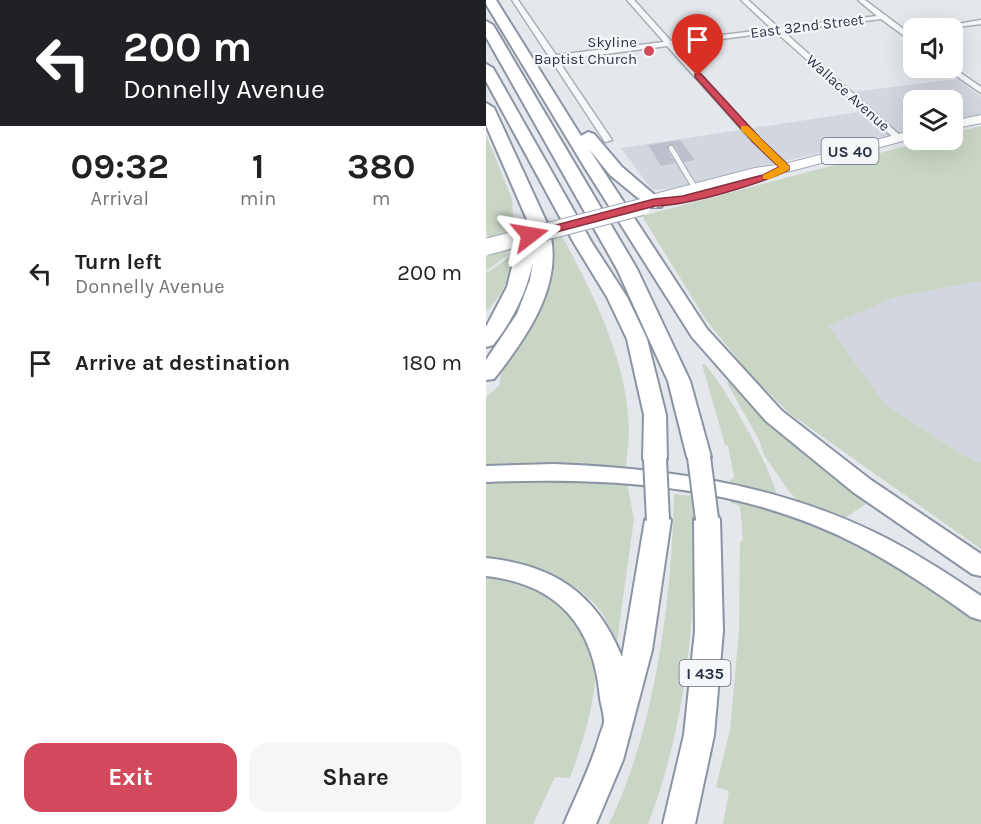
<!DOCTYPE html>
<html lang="en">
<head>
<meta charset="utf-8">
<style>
	:root { --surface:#fff; --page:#f6f6f6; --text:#222; --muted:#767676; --accent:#d1495b }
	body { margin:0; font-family:Karla,sans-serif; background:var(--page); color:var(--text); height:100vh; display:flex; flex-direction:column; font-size:22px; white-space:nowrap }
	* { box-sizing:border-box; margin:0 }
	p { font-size:20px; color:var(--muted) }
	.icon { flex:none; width:33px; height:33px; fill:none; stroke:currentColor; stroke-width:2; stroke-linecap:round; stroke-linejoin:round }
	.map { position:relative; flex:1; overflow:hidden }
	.sheet { display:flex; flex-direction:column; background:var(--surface); width:486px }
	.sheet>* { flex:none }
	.top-card { background:#202124; color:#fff; overflow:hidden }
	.fabs { position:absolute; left:417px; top:18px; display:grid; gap:12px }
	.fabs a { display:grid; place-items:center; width:60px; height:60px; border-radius:12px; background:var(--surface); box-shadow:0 6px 24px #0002; font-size:30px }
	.pin { position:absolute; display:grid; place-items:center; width:51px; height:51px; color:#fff; margin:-62px -26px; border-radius:50% 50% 50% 0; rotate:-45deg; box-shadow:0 0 6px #0007 }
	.pin .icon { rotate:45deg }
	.me { position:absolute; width:66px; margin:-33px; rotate:76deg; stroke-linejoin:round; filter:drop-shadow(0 0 4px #0008) }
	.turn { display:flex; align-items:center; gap:21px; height:126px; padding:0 24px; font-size:27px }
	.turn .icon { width:78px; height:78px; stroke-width:2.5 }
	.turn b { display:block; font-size:42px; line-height:51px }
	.eta { display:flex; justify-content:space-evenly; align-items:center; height:102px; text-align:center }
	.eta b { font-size:36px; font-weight:700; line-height:42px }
	.button { display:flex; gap:12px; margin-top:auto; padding:12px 24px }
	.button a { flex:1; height:69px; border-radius:18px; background:var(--accent); color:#fff; font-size:24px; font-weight:700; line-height:69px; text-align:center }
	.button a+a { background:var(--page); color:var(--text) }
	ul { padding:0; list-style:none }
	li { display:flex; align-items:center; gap:18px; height:90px; padding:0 24px }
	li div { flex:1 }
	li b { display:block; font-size:22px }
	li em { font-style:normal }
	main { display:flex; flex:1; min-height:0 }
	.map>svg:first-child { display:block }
	.built { fill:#d2d6de }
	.green { fill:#c9d6c5 }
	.building { fill:#bbc0ca }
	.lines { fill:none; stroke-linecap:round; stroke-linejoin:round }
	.lane-casing { stroke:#a9aeb7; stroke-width:7 }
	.street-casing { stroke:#a9aeb7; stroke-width:3 }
	.primary-casing { stroke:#a3abb8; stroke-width:2 }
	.highway-casing { stroke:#8b94a3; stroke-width:4 }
	.lane { stroke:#f7f8fa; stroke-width:4.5 }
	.street { fill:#f7f8fa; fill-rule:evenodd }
	.primary { fill:#fff; fill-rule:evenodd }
	.highway { fill:#fff; fill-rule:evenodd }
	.primary-bridge-casing { stroke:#a3abb8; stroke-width:18; stroke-linecap:butt }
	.highway-bridge-casing { stroke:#8b94a3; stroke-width:26; stroke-linecap:butt }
	.primary-bridge { stroke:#fff; stroke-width:16 }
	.highway-bridge { stroke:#fff; stroke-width:22 }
	.route { fill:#d1495b; stroke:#882f3b; stroke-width:1.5 }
	.slow { fill:#f59e0b }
	.poi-dot { fill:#d1495b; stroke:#f4f6f9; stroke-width:2 }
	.labels { text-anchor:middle; stroke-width:4.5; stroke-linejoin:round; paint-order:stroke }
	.far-street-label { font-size:15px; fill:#2b3445; stroke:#f4f6f9 }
	.far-poi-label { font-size:15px; fill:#2b3445; stroke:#f4f6f9; text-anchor:end }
	.shield { fill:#f4f6f9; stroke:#676e7b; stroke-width:1.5 }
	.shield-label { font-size:16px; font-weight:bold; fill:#2b3445 }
</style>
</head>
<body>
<main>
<section class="sheet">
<div class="top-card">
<div class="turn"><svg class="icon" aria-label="left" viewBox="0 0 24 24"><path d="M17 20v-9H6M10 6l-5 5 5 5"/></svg><div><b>200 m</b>Donnelly Avenue</div></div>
</div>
<div class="eta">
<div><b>09:32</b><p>Arrival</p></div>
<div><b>1</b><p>min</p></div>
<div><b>380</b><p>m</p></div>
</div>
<ul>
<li><svg class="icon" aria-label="left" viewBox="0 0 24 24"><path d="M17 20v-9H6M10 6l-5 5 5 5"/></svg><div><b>Turn left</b><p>Donnelly Avenue</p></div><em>200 m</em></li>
<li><svg class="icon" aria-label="arrive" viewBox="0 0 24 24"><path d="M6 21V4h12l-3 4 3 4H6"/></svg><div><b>Arrive at destination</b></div><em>180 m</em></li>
</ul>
<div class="button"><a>Exit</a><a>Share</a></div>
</section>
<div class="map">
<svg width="495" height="824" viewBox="0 0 495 824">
	<rect width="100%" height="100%" fill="#e4e7ec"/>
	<g class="built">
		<path d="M471,79L495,97V115L467,121L466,100H428L427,130L183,189L166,190L135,148L386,110L367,92Z"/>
		<path d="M495,281V463L477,455L398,403L343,326L409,297Z"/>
	</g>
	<g class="green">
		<path d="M495,126V281L409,297L343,326L398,403L477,455L495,463V549L303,413L261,371L220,320L156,216L443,140H466L467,133Z"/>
		<path d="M0,135L26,199L28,230L2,238L0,228Z"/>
		<path d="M76,236C108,296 141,359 143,429C143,441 141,454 140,466L52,464L0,467V397L14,385C12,372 25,359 32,348C58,308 64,286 67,238Z"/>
		<path d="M31,248C26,271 17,295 0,312V256L21,250L20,256L0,271L2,272L25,256L28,249Z"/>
		<path d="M216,364H219C243,394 280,458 291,495L243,482L248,477L242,445H239Z"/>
		<path d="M243,382L309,446L381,503L359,518L314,503L302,490L278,455L273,440L241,383Z"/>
		<path d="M140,477L148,519L131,642C124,628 118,613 107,602C80,575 37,560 0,559V478Z"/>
		<path d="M244,493L377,542L495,617V824H237L243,791L230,787L244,730L253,630L254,543L257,539L254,506L245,503Z"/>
		<path d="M188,494L206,496C214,600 200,727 162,824H123C169,730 186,598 188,494Z"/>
		<path d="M0,575C45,581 98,603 108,653C115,688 96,745 84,778L69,777L47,824H0Z"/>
	</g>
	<path class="building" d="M194,140L209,160L198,162L189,146L184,144L181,149L189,163L175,166L162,145Z"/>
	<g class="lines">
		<defs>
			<path id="lane" d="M185,148L209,188"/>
			<g id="street">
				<path d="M26,0H32L70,55L178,42L141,0H148L185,41L286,29L255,0H262L293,28L391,16L372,0H379L428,37V43L395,19L297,31L416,137L409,139L290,32L188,45L273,138L303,166V170H297L267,142L181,46L72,60L126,140L119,142Z"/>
				<path d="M495,20V24L464,28H449Z"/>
				<path d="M466,67L495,87V93L459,68Z"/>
			</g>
			<g id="primary">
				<path d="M495,115V123L466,129V121Z"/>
				<path d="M428,130V138L305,171L270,176L179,200L174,206L169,208L161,203L169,194L269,168L299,164Z"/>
			</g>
			<g id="highway">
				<path d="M0,0H10L95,136L102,132L108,134L136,167L178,203L175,207H163L124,175L103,149L221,329L296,411L385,480L495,554V576L486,574L367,492L280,421L206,337L99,168L0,4Z"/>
				<path d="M0,21L7,25L151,269L204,381L225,457L221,462L213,464L205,462L201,457L182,381L131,269L0,37Z"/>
				<path d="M0,64L7,68L106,243L141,297L161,339L180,415L181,459L177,464L169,466L161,464L157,459L158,415L141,339L121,297L88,243L0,81Z"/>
				<path d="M0,103L8,108L60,221C83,278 42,336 8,379L0,380V360L31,314L44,280L47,262C40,293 27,320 7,345L0,347V327L21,287L36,227L42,222L0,125Z"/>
				<path d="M68,464C179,468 289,484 390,533C427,551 461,573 495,596V620L485,617C449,591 413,567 374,546C258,485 128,477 0,482V466Z"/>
				<path d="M221,511L230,513L234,519L237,631L228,735L209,824H177L198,735L209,631L208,519L212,513Z"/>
				<path d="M172,512L181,514L185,520L166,650L137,760L110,824H78C90,796 104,768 113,738C114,733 118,726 118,721C118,714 115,705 114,698C108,627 73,584 0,576V558C68,565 110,593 136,657L159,520L163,514Z"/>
			</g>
		</defs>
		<use href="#lane" class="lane-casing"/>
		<use href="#street" class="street-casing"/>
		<use href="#primary" class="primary-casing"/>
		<use href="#highway" class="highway-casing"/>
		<use href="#lane" class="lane"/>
		<use href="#street" class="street"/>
		<use href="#primary" class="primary"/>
		<use href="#highway" class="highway"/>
		<defs>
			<path id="primary-bridge" d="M0,247L156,207"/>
			<g id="highway-bridge">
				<path d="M213,457L221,519"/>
				<path d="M169,459L172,520"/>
			</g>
		</defs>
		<use href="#primary-bridge" class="primary-bridge-casing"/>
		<use href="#highway-bridge" class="highway-bridge-casing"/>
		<use href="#primary-bridge" class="primary-bridge"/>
		<use href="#highway-bridge" class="highway-bridge"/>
	</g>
	<path class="route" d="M209,74H215L274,138L303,166V170C271,185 204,205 169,206L44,239L40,238V233L168,199L197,196L277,175L293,167L267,142L209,77Z"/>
	<path class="slow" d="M255,126H262L303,166V170L284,179H277V175L293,167L255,130Z"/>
	<circle class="poi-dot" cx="163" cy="51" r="6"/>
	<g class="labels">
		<g class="far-street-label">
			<text transform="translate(321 26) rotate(-7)" y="5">East 32nd Street</text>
			<text transform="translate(362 93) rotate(42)" y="5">Wallace Avenue</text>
		</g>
		<g class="far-poi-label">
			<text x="151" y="47">Skyline<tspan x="151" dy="17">Baptist Church</tspan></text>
		</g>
		<g class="shield">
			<rect x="335.5" y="138" width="57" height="26" rx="4.5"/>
			<rect x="193.5" y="660" width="51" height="26" rx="4.5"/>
		</g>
		<g class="shield-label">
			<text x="364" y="157">US 40</text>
			<text x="219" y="679">I 435</text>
		</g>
	</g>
</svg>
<div class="fabs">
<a><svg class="icon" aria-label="sound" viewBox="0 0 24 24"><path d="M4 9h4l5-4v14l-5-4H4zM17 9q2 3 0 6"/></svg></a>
<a><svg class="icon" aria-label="layers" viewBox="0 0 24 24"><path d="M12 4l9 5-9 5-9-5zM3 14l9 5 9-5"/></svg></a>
</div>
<div class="pin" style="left:212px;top:76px;background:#d93025"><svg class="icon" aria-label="arrive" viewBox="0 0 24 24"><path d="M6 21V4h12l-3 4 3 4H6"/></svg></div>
<svg class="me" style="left:44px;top:235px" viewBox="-20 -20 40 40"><path d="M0-17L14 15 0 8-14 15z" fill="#d1495b" stroke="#fff" stroke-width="4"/></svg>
</div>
</main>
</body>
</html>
